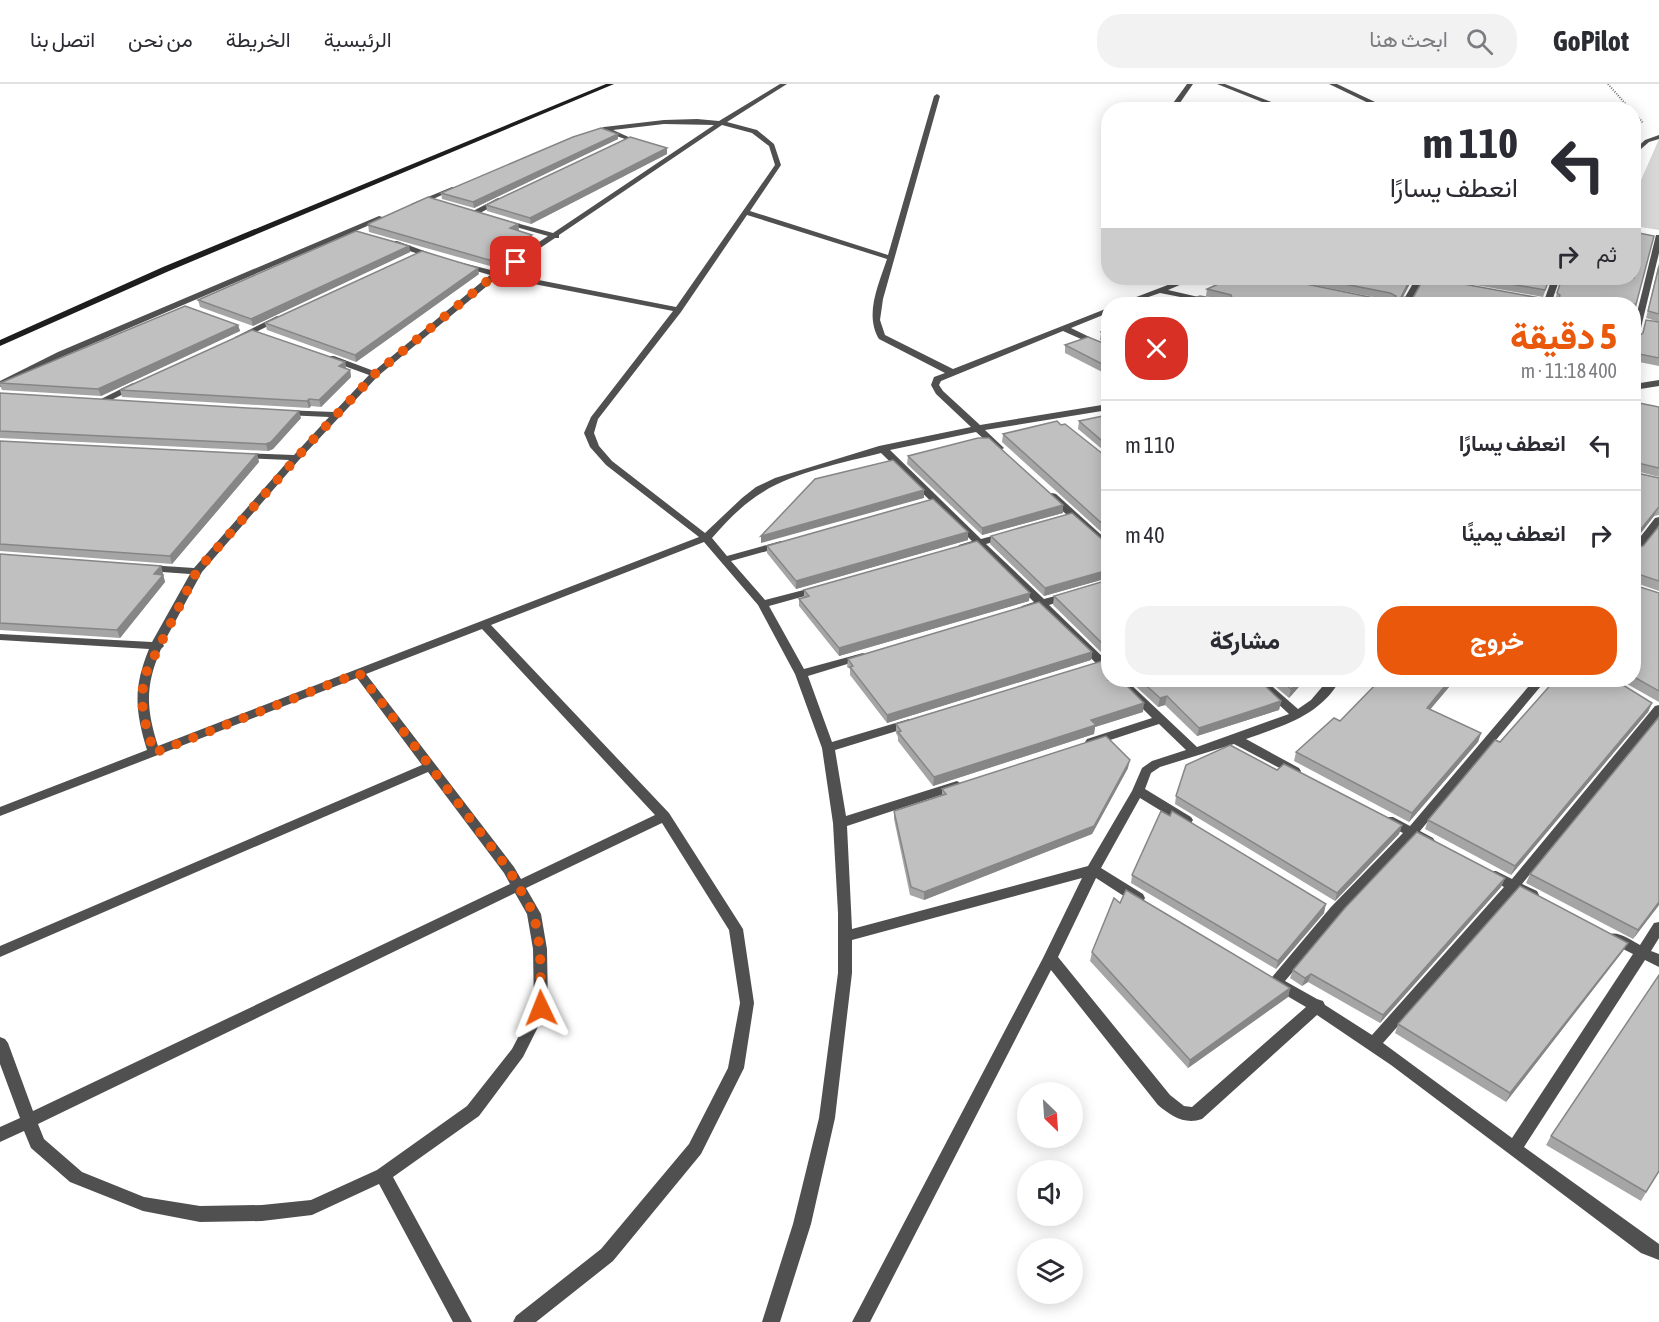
<!DOCTYPE html>
<html lang="ar">
<head>
<meta charset="utf-8">
<style>
	:root { --surface:#fff; --page:#f2f2f3; --text:#2b2b33; --muted:#7c7c81; --line:#e1e1e2; --accent:#ea580c }
	body { margin:0; font-family:"Asap Condensed",Vazirmatn,sans-serif; background:var(--page); color:var(--text); direction:rtl; height:100vh; display:flex; flex-direction:column; font-size:22px; white-space:nowrap }
	* { box-sizing:border-box; margin:0 }
	p { font-size:20px; color:var(--muted) }
	.icon { flex:none; width:33px; height:33px; fill:none; stroke:currentColor; stroke-width:2; stroke-linecap:round; stroke-linejoin:round }
	.map { position:relative; flex:1; overflow:hidden; direction:ltr }
	.drawer { position:absolute; left:1101px; top:213px; width:540px; height:390px; display:flex; flex-direction:column; background:var(--surface); border-radius:24px; box-shadow:0 3px 15px #0003; direction:rtl }
	.drawer>* { flex:none }
	.banner { position:absolute; left:1101px; top:18px; width:540px; height:183px; border-radius:24px; box-shadow:0 3px 15px #0003; direction:rtl; background:#fff; color:var(--text); overflow:hidden }
	.needle { width:39px; rotate:155deg }
	.buttons { position:absolute; left:1017px; top:998px; display:grid; gap:12px }
	.buttons a { display:grid; place-items:center; width:66px; height:66px; border-radius:50%; background:var(--surface); box-shadow:0 3px 15px #0003; font-size:30px }
	.pin { position:absolute; display:grid; place-items:center; width:51px; height:51px; color:#fff; margin:-26px; border-radius:12px; box-shadow:0 3px 9px #0006 }
	.me { position:absolute; width:66px; margin:-33px; rotate:358deg; stroke-linejoin:round; filter:drop-shadow(0 0 4px #0008) }
	.turn { display:flex; align-items:center; gap:21px; height:126px; padding:0 24px; font-size:27px }
	.turn .icon { width:78px; height:78px; stroke-width:2.5 }
	.turn b { display:block; font-size:42px; line-height:51px }
	.then { display:flex; align-items:center; height:57px; padding:0 24px; background:#0003; gap:12px; font-size:22px }
	.round { display:grid; place-items:center; flex:none; width:63px; height:63px; border-radius:24px; background:var(--page) }
	.headline { display:flex; align-items:center; justify-content:space-between; height:102px; padding:0 24px }
	h1 { font-size:36px; font-weight:800; line-height:45px; color:var(--accent) }
	.action { display:flex; gap:12px; margin-top:auto; padding:12px 24px }
	.action a { flex:1; height:69px; border-radius:24px; background:var(--accent); color:#fff; font-size:24px; font-weight:800; line-height:69px; text-align:center }
	.action a+a { background:var(--page); color:var(--text) }
	ul { padding:0; list-style:none }
	li { display:flex; align-items:center; gap:18px; height:90px; padding:0 24px; border-top:2px solid var(--line) }
	li div { flex:1 }
	li b { display:block; font-size:22px }
	li em { font-style:normal }
	header { display:flex; align-items:center; gap:36px; box-sizing:border-box; height:84px; padding:0 30px; background:var(--surface); border-bottom:2px solid var(--line) }
	header strong { font-size:28px }
	nav { display:flex; gap:33px; margin-inline-start:auto; font-size:21px }
	.search { width:420px; height:54px; background:var(--page); display:flex; align-items:center; gap:15px; box-sizing:border-box; padding:0 21px; border-radius:24px; color:var(--muted); font-size:22px }
	.map>svg:first-child { display:block }
	.green { fill:#d7d7d7 }
	.lines { fill:none; stroke-linecap:round; stroke-linejoin:round }
	.path { stroke:#727272; stroke-width:2; stroke-dasharray:1 1.5; stroke-linecap:butt }
	.minor { fill:#505050; fill-rule:evenodd }
	.secondary { fill:#1d1d1d; fill-rule:evenodd }
	.wall { fill:#a5a5a5; fill-rule:evenodd }
	.shaded-wall { fill:#868686 }
	.building { fill:#c0c0c0; stroke:#868686; stroke-width:1.5 }
	.route { stroke:#ea580c; stroke-width:10; stroke-dasharray:0 18 }
</style>
</head>
<body>
<header>
<strong>GoPilot</strong>
<div class="search"><svg class="icon" aria-label="search" viewBox="0 0 24 24"><circle cx="10" cy="10" r="6"/><path d="M15 15l6 6"/></svg>ابحث هنا</div>
<nav><a>الرئيسية</a><a>الخريطة</a><a>من نحن</a><a>اتصل بنا</a></nav>
</header>
<div class="map">
<svg width="1659" height="1238" viewBox="0 0 1659 1238">
	<rect width="100%" height="100%" fill="#fff"/>
	<path class="green" d="M1659,55V146L1634,142V112Z"/>
	<g class="lines">
		<g class="path">
			<path d="M1608,0L1631,26"/>
			<path d="M1634,28L1643,39"/>
		</g>
		<g class="minor">
			<path d="M780,0H787L727,38L757,46L774,60L781,81L750,127L888,171L934,12L937,10L940,12L883,215L880,236L885,251L953,285L1108,224V229L1071,244L1108,262V267L1063,247L941,297L939,301L943,307L980,341L1108,320V326L985,346L1004,364L999,367L996,366L976,348L890,366L981,455L1007,448L1011,449L1012,451L1011,453L986,460L1044,515L1070,508L1074,509L1075,511L1074,513L1049,521L1108,578V587H1104L1040,524L1026,527L1022,526L1020,524L1022,522L1034,518L977,462L959,465L958,463L959,461L972,457L881,369C846,378 794,388 763,408C743,420 727,437 712,454L727,472L781,457L785,458L786,460L785,462L731,477L765,516L819,502L823,503L824,505L823,507L769,522L804,585L863,569L869,572L867,574L808,592L832,658L909,635L915,639L913,642L835,666L846,732L957,697L963,701L962,704L847,742L852,845L1088,782L1132,707L1142,684L1152,677L1186,666L1159,640L1095,661H1087L1085,658L1087,655L1152,634L1114,596H1126L1197,663L1289,630L1252,596H1265L1298,625L1311,616L1328,596H1340C1320,632 1282,642 1246,655L1299,684L1301,687L1299,690H1291L1234,660L1160,683L1151,689L1145,705L1191,733L1193,736L1191,739H1181L1140,714L1101,784L1143,810L1145,814L1143,818H1133L1096,794L1058,873L1170,1011L1184,1022L1192,1023L1306,923L1270,902L1268,898L1331,823L1403,749L1383,739L1381,736L1383,733H1393L1410,742L1534,596H1546L1420,747L1433,754L1435,757L1433,760L1428,762L1413,755L1341,831L1285,897L1317,915L1323,917L1325,921L1372,951L1504,803L1486,793L1484,790L1486,787H1496L1512,795L1655,622L1659,621V633L1522,800L1537,807L1539,811L1537,815L1532,816L1515,809L1383,959L1512,1054L1633,870L1609,858L1607,854L1609,850C1619,847 1631,856 1640,861L1654,839L1659,838V854L1651,867L1659,870V883L1645,876L1524,1063L1659,1160V1176L1641,1169L1391,981L1317,931L1202,1035C1185,1041 1171,1032 1158,1021L1051,886L870,1238H852L1043,874L1082,794L852,856V889L835,1034L811,1140L780,1238H762L793,1140L819,1034L838,889V829L833,739L822,664L795,590L758,521L704,458L491,541L669,729L743,845L754,919L744,984L701,1070L613,1177L536,1238H513L516,1232L601,1165L689,1060L728,984L740,919L729,846L662,739L526,804L541,830L547,865L548,923L523,973L479,1032L393,1093L472,1238H453L379,1100L312,1131L262,1137L200,1138L143,1127L70,1098L31,1064L24,1047L0,1058V1043L20,1034L0,980V953L5,955L8,959L33,1027L510,800L504,789L428,688L0,873V862L422,681L357,594L0,732V723L147,666C135,626 133,604 149,565L0,556V550L152,558L190,490L148,487L143,484L148,481L194,484L289,376L241,374L238,373V369L294,371L329,333L285,331L282,330V326L334,328L369,291L328,276V272H334L374,287L490,191L459,182V178L495,187L548,152L502,139V135L553,149L714,41L664,40L613,46L633,55L620,63L617,61L625,55L605,48L587,53L585,52V50L604,43L664,36L697,35L719,37ZM722,41L752,49L769,62L775,81L676,223L503,189L555,154H559V151ZM747,131L887,175C879,200 864,230 879,255L945,289L934,293L931,301L936,310L971,343L879,362L775,394L756,403L742,414L705,449L612,377L599,362L594,349L598,335L681,228ZM498,193L673,227L591,333L584,349L590,363L606,381L699,453L158,662C146,624 145,602 161,565L164,562L163,560L202,488L299,376L378,292ZM482,545L655,731L521,795L514,783L366,590ZM515,809L527,830L533,865L534,923L512,965L467,1022L377,1086L311,1116L262,1121L200,1122L144,1113L82,1088L44,1055L38,1040Z"/>
			<path d="M1187,0H1193L1175,26H1168Z"/>
			<path d="M1217,0H1225L1292,26H1282Z"/>
			<path d="M1329,0H1337L1392,26H1383Z"/>
			<path d="M1659,51V55L1649,58L1634,71V66L1645,56Z"/>
			<path d="M452,103L457,104L418,122L411,120Z"/>
			<path d="M498,114L505,116L478,130L471,128Z"/>
			<path d="M379,132L386,134L64,272L0,303V297L58,268Z"/>
			<path d="M1656,151H1659V169L1638,256L1634,259V241Z"/>
			<path d="M391,157H397L438,172L431,174L391,161Z"/>
			<path d="M1186,194H1196L1168,206L1229,220H1216L1160,209L1128,220H1118Z"/>
			<path d="M1414,194H1428L1444,198L1440,200L1422,197L1409,220H1401L1415,196Z"/>
			<path d="M1552,194H1560L1551,220H1543Z"/>
			<path d="M277,232L284,234L242,255L235,253Z"/>
			<path d="M1659,296V302L1634,306V300Z"/>
			<path d="M133,299L136,300V304L105,319L102,320L97,317Z"/>
			<path d="M1052,409L1056,410L1108,457V465L1104,464L1048,414L1047,412Z"/>
			<path d="M1659,433V443L1638,469L1634,470V461L1655,434Z"/>
		</g>
		<path class="secondary" d="M606,0H614L169,187L0,262V256L163,183Z"/>
	</g>
	<g class="wall">
		<path d="M618,50V55L474,124L442,115L441,109Z"/>
		<path d="M667,64V70L531,140L487,127L486,121Z"/>
		<path d="M368,140H518L519,146H518L532,157L490,182L369,148Z"/>
		<path d="M409,162L410,168L253,242L200,223L198,216Z"/>
		<path d="M1659,179V238L1646,234Z"/>
		<path d="M479,190L356,278L267,246L265,239Z"/>
		<path d="M1232,194H1413L1403,213L1555,215L1562,195L1561,194H1634V252L1636,254L1642,250L1646,236L1659,238V282L1634,277V220L1218,215L1206,212L1207,205ZM1278,194L1384,215H1379Z"/>
		<path d="M1437,194H1550L1543,213Z"/>
		<path d="M238,241L240,247L101,312L2,306L0,301V298Z"/>
		<path d="M1108,245V261L1100,256L1101,248Z"/>
		<path d="M1065,261H1108V291L1065,269Z"/>
		<path d="M345,278L346,285L350,286L351,293L321,323L311,322L309,324L122,313L120,306Z"/>
		<path d="M0,309L301,334L273,365L268,367L0,354Z"/>
		<path d="M1634,318L1659,323V393L1636,387L1637,389L1659,394V431L1654,432L1636,455V463L1643,462L1659,442V507L1636,499L1637,502L1659,509V618L1620,596H1634Z"/>
		<path d="M1108,331V370L1078,345L1079,337Z"/>
		<path d="M1061,341L1108,374V454L1002,358L1003,350Z"/>
		<path d="M0,357L257,370L259,378L172,480L0,467Z"/>
		<path d="M908,372L1063,429L982,451L907,380Z"/>
		<path d="M968,448V456L796,505L767,469V462Z"/>
		<path d="M991,452L1108,458V494L1044,512L990,460Z"/>
		<path d="M0,470L161,482L165,498L120,554L0,546Z"/>
		<path d="M1108,496V575L1053,521L1054,512Z"/>
		<path d="M804,506L1029,517L839,572L799,522V515L804,513Z"/>
		<path d="M1092,568L1091,576L887,639L850,591V585L847,583L848,575Z"/>
		<path d="M1108,596L1143,628L1095,643L1094,650L933,702L898,657V653L896,649V640Z"/>
		<path d="M1129,596H1259L1281,617L1279,626L1197,652L1165,621L1158,623Z"/>
		<path d="M1268,596H1305L1289,614Z"/>
		<path d="M1455,596L1430,625L1481,649L1478,658L1409,738L1294,677L1296,668L1340,637Z"/>
		<path d="M1652,619L1648,628L1511,791L1425,745L1428,736L1500,658Z"/>
		<path d="M1659,633V821L1633,855L1526,799L1530,790Z"/>
		<path d="M1128,684L1092,750L924,816L910,811L894,735V727L942,711V705Z"/>
		<path d="M1277,686L1402,741L1399,750L1335,817L1175,720L1176,712Z"/>
		<path d="M1132,791L1324,829L1276,885L1131,799Z"/>
		<path d="M1505,794L1501,803L1380,939L1308,898L1302,902L1290,894L1293,886Z"/>
		<path d="M1120,819L1290,904L1288,913L1188,984L1090,877L1092,868Z"/>
		<path d="M1623,867L1506,1018L1395,949L1398,940Z"/>
		<path d="M1551,1052L1659,1087L1641,1117L1546,1061Z"/>
	</g>
	<g class="shaded-wall">
		<path d="M618,50V55L474,124L473,118Z"/>
		<path d="M667,64V70L531,140L530,134Z"/>
		<path d="M518,140L519,146L511,150L510,144Z"/>
		<path d="M532,151V157L490,182L489,176Z"/>
		<path d="M409,162L410,168L253,242L251,235Z"/>
		<path d="M478,184L479,190L356,278L355,271Z"/>
		<path d="M1411,194H1413L1399,220L1401,213Z"/>
		<path d="M238,241L240,247L101,312L98,305Z"/>
		<path d="M345,278L346,285L339,282Z"/>
		<path d="M350,286L351,293L321,323L319,316Z"/>
		<path d="M309,315L311,322L309,324L307,317Z"/>
		<path d="M299,327L301,334L273,365L268,367L266,360Z"/>
		<path d="M257,370L259,378L172,480L170,472Z"/>
		<path d="M924,406V414L761,459V452Z"/>
		<path d="M1063,421V429L982,451V444Z"/>
		<path d="M1658,424L1654,432L1634,458L1636,451Z"/>
		<path d="M968,448V456L796,505V497Z"/>
		<path d="M161,482L165,498L120,554L117,546L154,490Z"/>
		<path d="M1108,486V494L1044,512L1045,504Z"/>
		<path d="M1030,509L1029,517L839,572V564Z"/>
		<path d="M1092,568L1091,576L887,639V631Z"/>
		<path d="M1300,596H1305L1289,614L1291,605Z"/>
		<path d="M1450,596H1455L1424,633L1427,624Z"/>
		<path d="M1167,612L1165,621L1158,623L1160,614Z"/>
		<path d="M1281,617L1279,626L1197,652L1199,644Z"/>
		<path d="M1144,619L1143,628L1095,643L1094,650L933,702L934,693L1091,636Z"/>
		<path d="M1652,619L1648,628L1511,791L1515,782Z"/>
		<path d="M1481,649L1478,658L1409,738L1412,729Z"/>
		<path d="M1130,676L1128,684L1092,750L924,816V808Z"/>
		<path d="M1402,741L1399,750L1335,817L1337,809Z"/>
		<path d="M1505,794L1501,803L1380,939L1383,931Z"/>
		<path d="M1659,818V821L1633,855L1638,846Z"/>
		<path d="M1326,820L1324,829L1276,885L1278,877Z"/>
		<path d="M1628,859L1623,867L1506,1018L1510,1009Z"/>
		<path d="M1311,890L1308,898L1302,902L1305,894Z"/>
		<path d="M1290,904L1288,913L1188,984L1190,976Z"/>
	</g>
	<g class="building">
		<path d="M601,44L618,50L473,118L441,109L573,53Z"/>
		<path d="M630,53L667,64L530,134L486,121Z"/>
		<path d="M428,113L518,140L510,144L532,151L489,176L368,141L370,140H368Z"/>
		<path d="M356,147L409,162L251,235L198,216Z"/>
		<path d="M1634,148L1654,152L1634,228V252L1636,254L1643,249L1646,236L1659,238V274L1634,269V220H1176L1200,212L1217,215L1232,214L1231,211L1207,205L1232,194H1277L1379,215H1394L1396,212L1390,209L1314,194H1411L1401,213L1413,214L1424,194H1431L1545,215H1559L1560,211L1557,209L1562,194H1634Z"/>
		<path d="M422,167L478,184L355,271L265,239Z"/>
		<path d="M1659,182V230L1648,227Z"/>
		<path d="M1477,194H1550L1545,206Z"/>
		<path d="M185,222L238,241L98,305L0,299Z"/>
		<path d="M1108,245V253L1101,248Z"/>
		<path d="M252,246L345,278L339,282L350,286L319,316L309,315L307,317L120,306Z"/>
		<path d="M1088,253L1108,261V283L1065,261Z"/>
		<path d="M0,309L299,327L271,358L266,360L0,347Z"/>
		<path d="M1634,318L1659,323V384L1638,379L1635,381L1637,389L1659,394V423L1658,424L1636,451V463L1643,462L1659,442V497L1638,490L1635,492L1637,502L1659,509V607L1634,593Z"/>
		<path d="M1108,331V362L1079,337Z"/>
		<path d="M1057,337L1061,341L1065,340L1108,374V445L1003,350Z"/>
		<path d="M978,354H989L1063,421L982,444L908,372Z"/>
		<path d="M0,357L257,370L170,472L0,460Z"/>
		<path d="M893,376L924,406L761,452L815,395Z"/>
		<path d="M933,415L968,448L796,497L767,462Z"/>
		<path d="M1072,429L1104,457L1108,458V486L1045,504L991,452Z"/>
		<path d="M977,457L1030,509L839,564L799,515L809,512L804,506Z"/>
		<path d="M0,470L161,482L154,490L163,491L117,546L0,539Z"/>
		<path d="M1108,496V565L1054,512Z"/>
		<path d="M1039,518L1092,568L887,631L850,583L853,582L848,575Z"/>
		<path d="M1102,577L1108,579V596H1121L1144,619L1091,636L1096,641L934,693L898,648L901,647L896,640Z"/>
		<path d="M1140,596H1259L1281,617L1199,644L1167,612L1160,614Z"/>
		<path d="M1280,596H1300L1291,605Z"/>
		<path d="M1380,596H1450L1427,624L1481,649L1412,729L1296,668L1334,634L1340,637Z"/>
		<path d="M1555,596H1615L1652,619L1515,782L1428,736L1495,656L1500,658Z"/>
		<path d="M1659,633V818L1638,846L1530,790Z"/>
		<path d="M1106,652L1130,676L1094,742L924,808L911,803L894,727L946,710L942,705Z"/>
		<path d="M1230,661L1277,686L1284,680L1402,741L1337,809L1176,712L1186,681Z"/>
		<path d="M1161,727L1170,732L1172,727L1326,820L1278,877L1132,791Z"/>
		<path d="M1417,748L1505,794L1383,931L1311,890L1305,894L1293,886L1345,824Z"/>
		<path d="M1520,802L1628,859L1510,1009L1398,940Z"/>
		<path d="M1126,806L1290,904L1190,976L1092,868L1114,814L1120,819Z"/>
		<path d="M1659,891V1087L1646,1108L1551,1052Z"/>
	</g>
	<g class="lines">
		<path class="route" d="M516,178L496,190L375,290L309,360L197,487L146,589L142,609L143,631L154,669L359,589L509,786L534,830L540,865L541,924"/>
	</g>
</svg>
<div class="buttons">
<a><svg class="needle" viewBox="-14 -14 28 28"><path d="M0-13l5 13h-10z" fill="#e53935"/><path d="M0 13l5-13h-10z" fill="#7c7c81"/></svg></a>
<a><svg class="icon" aria-label="sound" viewBox="0 0 24 24"><path d="M4 9h4l5-4v14l-5-4H4zM17 9q2 3 0 6"/></svg></a>
<a><svg class="icon" aria-label="layers" viewBox="0 0 24 24"><path d="M12 4l9 5-9 5-9-5zM3 14l9 5 9-5"/></svg></a>
</div>
<div class="pin" style="left:516px;top:178px;background:#d93025"><svg class="icon" aria-label="arrive" viewBox="0 0 24 24"><path d="M6 21V4h12l-3 4 3 4H6"/></svg></div>
<svg class="me" style="left:541px;top:924px" viewBox="-20 -20 40 40"><path d="M0-17L14 15 0 8-14 15z" fill="#ea580c" stroke="#fff" stroke-width="4"/></svg>
<div class="banner">
<div class="turn"><svg class="icon" aria-label="left" viewBox="0 0 24 24"><path d="M17 20v-9H6M10 6l-5 5 5 5"/></svg><div><b>110 m</b>انعطف يسارًا</div></div>
<div class="then">ثم<svg class="icon" aria-label="right" viewBox="0 0 24 24"><path d="M7 20v-9h11M14 6l5 5-5 5"/></svg></div>
</div>
<section class="drawer">
<div class="headline"><div><h1>5 دقيقة</h1><p>400 m · 11:18</p></div><a class="round" style="background:#d93025;color:#fff"><svg class="icon" aria-label="close" viewBox="0 0 24 24"><path d="M6 6l12 12M18 6L6 18"/></svg></a></div>
<ul>
<li><svg class="icon" aria-label="left" viewBox="0 0 24 24"><path d="M17 20v-9H6M10 6l-5 5 5 5"/></svg><div><b>انعطف يسارًا</b></div><em>110 m</em></li>
<li><svg class="icon" aria-label="right" viewBox="0 0 24 24"><path d="M7 20v-9h11M14 6l5 5-5 5"/></svg><div><b>انعطف يمينًا</b></div><em>40 m</em></li>
</ul>
<div class="action"><a>خروج</a><a>مشاركة</a></div>
</section>
</div>
</body>
</html>
